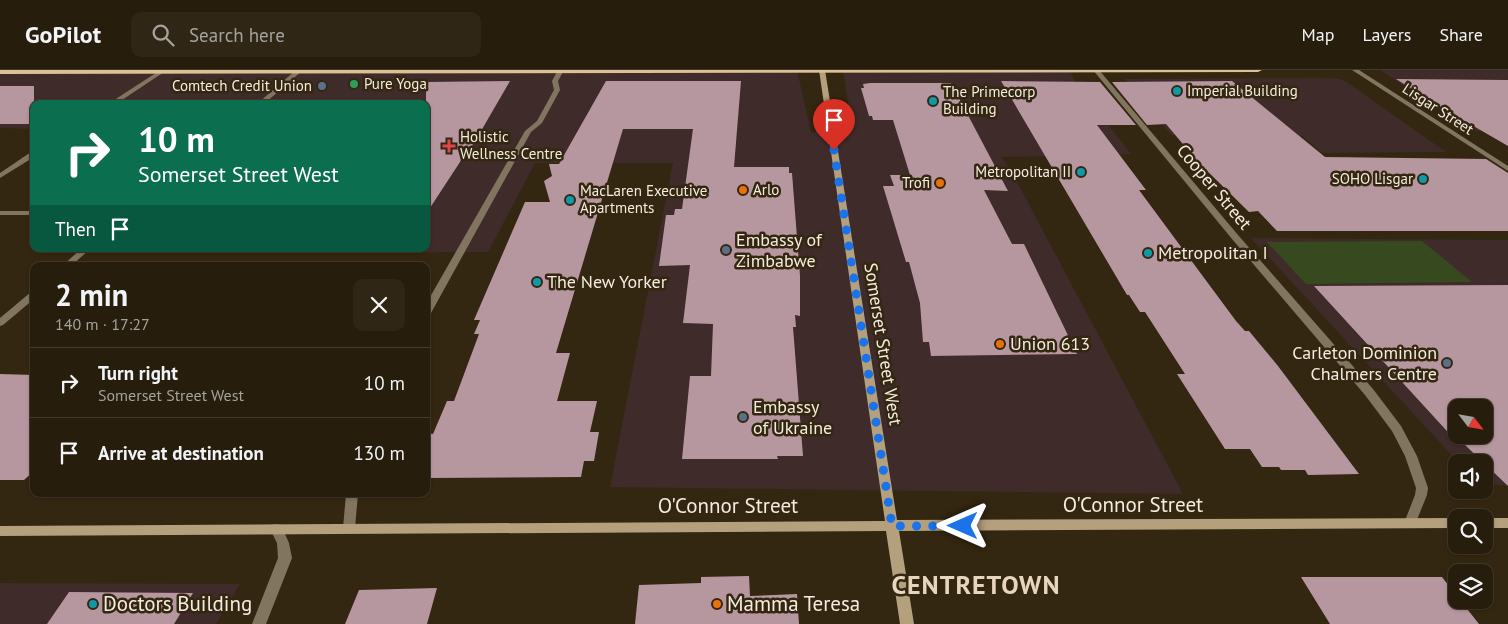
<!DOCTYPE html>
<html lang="en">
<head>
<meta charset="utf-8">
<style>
	:root { --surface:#271d0d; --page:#2f2616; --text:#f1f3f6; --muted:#a4a29d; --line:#433b2e }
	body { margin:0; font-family:"PT Sans",sans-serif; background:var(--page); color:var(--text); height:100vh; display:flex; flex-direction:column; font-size:19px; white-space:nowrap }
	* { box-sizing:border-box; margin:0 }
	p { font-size:16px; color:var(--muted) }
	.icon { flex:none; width:28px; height:28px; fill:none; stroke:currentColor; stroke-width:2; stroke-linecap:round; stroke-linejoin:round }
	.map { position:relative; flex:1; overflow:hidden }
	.details { position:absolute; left:30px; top:192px; width:400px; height:235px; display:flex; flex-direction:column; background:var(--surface); border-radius:10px; box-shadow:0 1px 4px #0004,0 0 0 1px var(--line) }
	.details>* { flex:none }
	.hud { position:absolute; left:30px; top:30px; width:400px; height:152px; border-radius:10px; box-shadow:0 1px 4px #0004,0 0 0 1px var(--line); background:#0b6e4f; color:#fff; overflow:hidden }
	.needle { width:32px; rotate:121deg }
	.tools { position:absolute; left:1448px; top:329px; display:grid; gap:10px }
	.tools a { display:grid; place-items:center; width:45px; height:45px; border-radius:10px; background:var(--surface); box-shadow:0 1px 4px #0004,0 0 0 1px var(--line); font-size:25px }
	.pin { position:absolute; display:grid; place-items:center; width:42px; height:42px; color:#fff; margin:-51px -21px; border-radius:50% 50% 50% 0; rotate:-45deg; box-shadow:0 0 5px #0007 }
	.pin .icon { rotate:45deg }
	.me { position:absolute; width:55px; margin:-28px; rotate:270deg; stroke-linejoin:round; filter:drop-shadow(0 0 4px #0008) }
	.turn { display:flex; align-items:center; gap:18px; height:105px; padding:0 25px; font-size:22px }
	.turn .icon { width:65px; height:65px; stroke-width:2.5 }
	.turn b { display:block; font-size:35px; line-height:42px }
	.then { display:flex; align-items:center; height:48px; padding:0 25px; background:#0003; gap:10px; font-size:19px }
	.round { display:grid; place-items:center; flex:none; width:52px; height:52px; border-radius:10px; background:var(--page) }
	.headline { display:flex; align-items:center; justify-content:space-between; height:85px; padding:0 25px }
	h1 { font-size:30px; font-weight:600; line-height:38px }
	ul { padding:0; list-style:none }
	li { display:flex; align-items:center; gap:15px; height:70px; padding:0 25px; border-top:1px solid var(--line) }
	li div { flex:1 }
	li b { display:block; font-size:19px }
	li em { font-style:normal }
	header { display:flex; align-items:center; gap:30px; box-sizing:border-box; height:70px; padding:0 25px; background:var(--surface); border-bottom:1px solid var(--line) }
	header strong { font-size:24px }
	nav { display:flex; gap:28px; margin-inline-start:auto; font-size:18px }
	.search { width:350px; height:45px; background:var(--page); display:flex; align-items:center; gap:12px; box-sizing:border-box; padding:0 18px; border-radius:10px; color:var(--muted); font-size:19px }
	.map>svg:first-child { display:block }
	.commercial { fill:#3f2b2a; fill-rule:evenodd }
	.green { fill:#374a1f }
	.building { fill:#b697a0; fill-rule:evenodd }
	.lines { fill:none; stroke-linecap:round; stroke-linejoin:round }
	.minor { fill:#81755f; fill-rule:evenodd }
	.secondary { fill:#b4a07d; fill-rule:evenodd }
	.primary { fill:#dbc193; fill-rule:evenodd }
	.route { stroke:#1a73e8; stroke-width:9; stroke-dasharray:0 16.2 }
	.leisure-dot { fill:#2e9e5b; stroke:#342711; stroke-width:2 }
	.service-dot { fill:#5c6f8a; stroke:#342711; stroke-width:2 }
	.culture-dot { fill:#0f9aa8; stroke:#342711; stroke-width:2 }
	.health-dot { fill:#e0444e; stroke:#342711; stroke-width:2 }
	.food-dot { fill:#e8710a; stroke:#342711; stroke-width:2 }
	.labels { text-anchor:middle; stroke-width:5; stroke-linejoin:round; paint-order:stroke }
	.far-poi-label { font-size:15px; fill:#f5ecdf; stroke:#342711; text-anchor:start }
	.far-street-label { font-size:15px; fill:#f5ecdf; stroke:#342711 }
	.street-label { font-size:18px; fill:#f5ecdf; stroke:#342711 }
	.poi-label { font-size:18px; fill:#f5ecdf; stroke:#342711; text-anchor:start }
	.near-street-label { font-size:21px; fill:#f5ecdf; stroke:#342711 }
	.near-poi-label { font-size:21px; fill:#f5ecdf; stroke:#342711; text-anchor:start }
	.near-district-label { font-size:26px; font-weight:bold; letter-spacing:1px; fill:#e7d6bd; stroke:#342711 }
</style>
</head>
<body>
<header>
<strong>GoPilot</strong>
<div class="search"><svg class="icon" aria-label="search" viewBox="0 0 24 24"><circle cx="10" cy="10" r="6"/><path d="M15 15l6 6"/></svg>Search here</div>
<nav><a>Map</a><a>Layers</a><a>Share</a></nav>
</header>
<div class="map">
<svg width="1508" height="554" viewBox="0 0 1508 554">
	<rect width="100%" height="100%" fill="#342711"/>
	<g class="commercial">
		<path d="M0,0H797L811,62L853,63L843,0H1070L1075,12L1131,84L1001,87L1009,97L1183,424L610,417L673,93H535L488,182L246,183L250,179H426V34H34V59L0,58Z"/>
		<path d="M1380,0H1508V61H1472Z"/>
		<path d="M1321,8L1340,9L1348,13L1446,82L1322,83L1302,66L1171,65L1125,9Z"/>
		<path d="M1251,168L1508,170V415H1484V392H1458ZM1456,338H1484V365H1456Z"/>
		<path d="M0,513L240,514L216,554H0Z"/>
	</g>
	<path class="green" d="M1422,171L1472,212L1306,214L1267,172Z"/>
	<g class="building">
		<path d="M1396,9L1508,10V76L1444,39Z"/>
		<path d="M510,11L470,80H465L460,92L426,144V12Z"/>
		<path d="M606,11H741L734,97H789V103H792L800,206V246L795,245L796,257H793L803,386H777L778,389H682L690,306H711L713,254L683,253L690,195L659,196L666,145H674L675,139H682L693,59H623L556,283H570L557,331H597L590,362H599L594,391H584L581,407L426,408V363L433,364L447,331H454L479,264H474L480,250H474L525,132H550L544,111L552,106L549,94H559Z"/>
		<path d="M1001,11L1100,12L1136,55H1097L1146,120H1139L1236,251L1245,261H1249L1278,296L1359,404L1308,405L1305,400H1281L1279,397H1262L1250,379H1225L1177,304H1185L1145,242H1140L1129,225H1127Z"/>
		<path d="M1232,11L1325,87L1486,89L1508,103V161H1277L1258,141L1249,142L1198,92L1166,54L1147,55L1112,12Z"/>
		<path d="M870,13H951L1008,121L984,120L1012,174H1024L1077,284L931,286L929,272H923L920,233L909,192H906L883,116H894L890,105H910L893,50H873L872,46H869L861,18H864L863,14Z"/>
		<rect x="0" y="16" width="34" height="38"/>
		<path d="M1508,215V416L1465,375L1457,372L1314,216ZM1456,338H1484V365H1456Z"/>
		<path d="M0,304L34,305V401L24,410H0Z"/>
		<path d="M749,506L750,526L797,524L799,554H635L639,515L701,513V507Z"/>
		<path d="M1301,507H1442L1456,525V530H1460L1479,554H1330Z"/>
		<path d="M437,518L427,554H345L359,520Z"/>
		<path d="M69,522L193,523L174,554H47Z"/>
	</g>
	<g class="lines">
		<g class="minor">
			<path d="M296,0H303L264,34H257Z"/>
			<path d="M558,0H564L558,11L560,20L542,53L531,62L431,243L426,246V234L525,61L537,51L554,20L552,11Z"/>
			<path d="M1093,0H1099L1238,165L1373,319L1401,356L1417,386L1428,418L1427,425L1414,457L1410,458L1406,457L1404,453L1415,425L1416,418L1405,386L1392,361L1365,325L1232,169Z"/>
			<path d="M1352,0H1359L1508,96V101Z"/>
			<path d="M159,1L164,2L116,34H108Z"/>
			<path d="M31,82H34V87L0,108V103Z"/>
			<rect x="0" y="141" width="34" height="4"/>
			<path d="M81,179H90L71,196H62Z"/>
			<path d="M34,221V229L3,255L0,256V248L31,222Z"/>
			<path d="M346,424H358L355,458L354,462L349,463L344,462L343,458Z"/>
			<path d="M276,454L281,455L289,473L292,488L266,554H252L278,488L277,473L270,459L271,455Z"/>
		</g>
		<g class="secondary">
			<path d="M819,0H825L897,450L1456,448V458L899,461L914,554H900L886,461L0,466V456L885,451Z"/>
			<rect x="1484" y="448" width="24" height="10"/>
		</g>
		<path class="primary" d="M0,0H1262L1258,2L0,4Z"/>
	</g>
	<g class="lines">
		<path class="route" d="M834,80L892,456H963"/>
	</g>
	<circle class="leisure-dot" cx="354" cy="14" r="5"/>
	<g class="service-dot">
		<circle cx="322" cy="16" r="5"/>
		<circle cx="726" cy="180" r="5"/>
		<circle cx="1447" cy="293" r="5"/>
		<circle cx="743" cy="347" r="5"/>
	</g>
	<g class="culture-dot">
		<circle cx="1177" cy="21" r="5"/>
		<circle cx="933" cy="31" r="5"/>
		<circle cx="1081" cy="102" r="5"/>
		<circle cx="1423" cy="109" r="5"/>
		<circle cx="570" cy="130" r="5"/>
		<circle cx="1148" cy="183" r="5"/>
		<circle cx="537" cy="212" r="5"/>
		<circle cx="93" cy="534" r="5"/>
	</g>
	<path class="health-dot" d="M446.5 68.5h5v5h5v5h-5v5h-5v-5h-5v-5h5z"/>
	<g class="food-dot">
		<circle cx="940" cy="113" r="5"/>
		<circle cx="743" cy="120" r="5"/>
		<circle cx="1000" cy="274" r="5"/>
		<circle cx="717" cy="534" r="5"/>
	</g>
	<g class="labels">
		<g class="far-poi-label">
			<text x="364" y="19">Pure Yoga</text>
			<text x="312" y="21" text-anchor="end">Comtech Credit Union</text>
			<text x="1187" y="26">Imperial Building</text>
			<text x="943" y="27">The Primecorp<tspan x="943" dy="17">Building</tspan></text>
			<text x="460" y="72">Holistic<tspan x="460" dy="17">Wellness Centre</tspan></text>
			<text x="1071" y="107" text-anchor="end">Metropolitan II</text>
			<text x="1413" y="114" text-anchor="end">SOHO Lisgar</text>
			<text x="930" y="118" text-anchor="end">Trofi</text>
			<text x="753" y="125">Arlo</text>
			<text x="580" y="126">MacLaren Executive<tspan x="580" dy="17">Apartments</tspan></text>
		</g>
		<g class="far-street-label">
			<text transform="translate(1438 39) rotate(33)" y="5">Lisgar Street</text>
		</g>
		<g class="street-label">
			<text transform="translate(1214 117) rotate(50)" y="6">Cooper Street</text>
			<text transform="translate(883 274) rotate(81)" y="6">Somerset Street West</text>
		</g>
		<g class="poi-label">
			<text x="736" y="176">Embassy of<tspan x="736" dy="21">Zimbabwe</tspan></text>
			<text x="1158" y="189">Metropolitan I</text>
			<text x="547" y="218">The New Yorker</text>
			<text x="1010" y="280">Union 613</text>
			<text x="1437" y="289" text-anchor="end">Carleton Dominion<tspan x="1437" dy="21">Chalmers Centre</tspan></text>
			<text x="753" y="343">Embassy<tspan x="753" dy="21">of Ukraine</tspan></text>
		</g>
		<g class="near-street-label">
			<text x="1133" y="442">O'Connor Street</text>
			<text x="728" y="443">O'Connor Street</text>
		</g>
		<g class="near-poi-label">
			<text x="103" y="541">Doctors Building</text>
			<text x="727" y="541">Mamma Teresa</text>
		</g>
		<g class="near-district-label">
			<text x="976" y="524">CENTRETOWN</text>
		</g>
	</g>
</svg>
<div class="tools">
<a><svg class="needle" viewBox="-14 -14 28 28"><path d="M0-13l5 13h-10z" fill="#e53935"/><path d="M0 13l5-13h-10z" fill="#a4a29d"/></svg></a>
<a><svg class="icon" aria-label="sound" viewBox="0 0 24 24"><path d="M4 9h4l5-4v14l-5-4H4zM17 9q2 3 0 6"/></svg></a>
<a><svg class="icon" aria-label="search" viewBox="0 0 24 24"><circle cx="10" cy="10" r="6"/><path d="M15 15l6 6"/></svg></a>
<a><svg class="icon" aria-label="layers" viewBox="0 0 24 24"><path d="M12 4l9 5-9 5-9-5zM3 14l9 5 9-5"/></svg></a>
</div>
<div class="pin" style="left:834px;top:80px;background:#d93025"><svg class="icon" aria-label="arrive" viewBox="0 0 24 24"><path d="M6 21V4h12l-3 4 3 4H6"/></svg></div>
<svg class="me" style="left:963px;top:456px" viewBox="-20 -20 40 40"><path d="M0-17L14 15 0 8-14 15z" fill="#1a73e8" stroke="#fff" stroke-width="4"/></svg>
<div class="hud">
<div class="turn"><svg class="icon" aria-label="right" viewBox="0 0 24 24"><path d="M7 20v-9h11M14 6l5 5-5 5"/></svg><div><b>10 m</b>Somerset Street West</div></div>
<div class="then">Then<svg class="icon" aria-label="arrive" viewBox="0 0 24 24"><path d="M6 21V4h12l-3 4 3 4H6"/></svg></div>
</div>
<section class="details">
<div class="headline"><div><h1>2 min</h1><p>140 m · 17:27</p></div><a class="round"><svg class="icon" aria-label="close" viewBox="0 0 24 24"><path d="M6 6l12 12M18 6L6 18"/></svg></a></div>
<ul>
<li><svg class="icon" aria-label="right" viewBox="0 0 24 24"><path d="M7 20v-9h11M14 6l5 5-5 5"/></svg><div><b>Turn right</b><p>Somerset Street West</p></div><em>10 m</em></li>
<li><svg class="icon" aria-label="arrive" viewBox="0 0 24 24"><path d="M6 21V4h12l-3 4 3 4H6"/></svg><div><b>Arrive at destination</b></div><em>130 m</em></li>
</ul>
</section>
</div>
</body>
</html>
